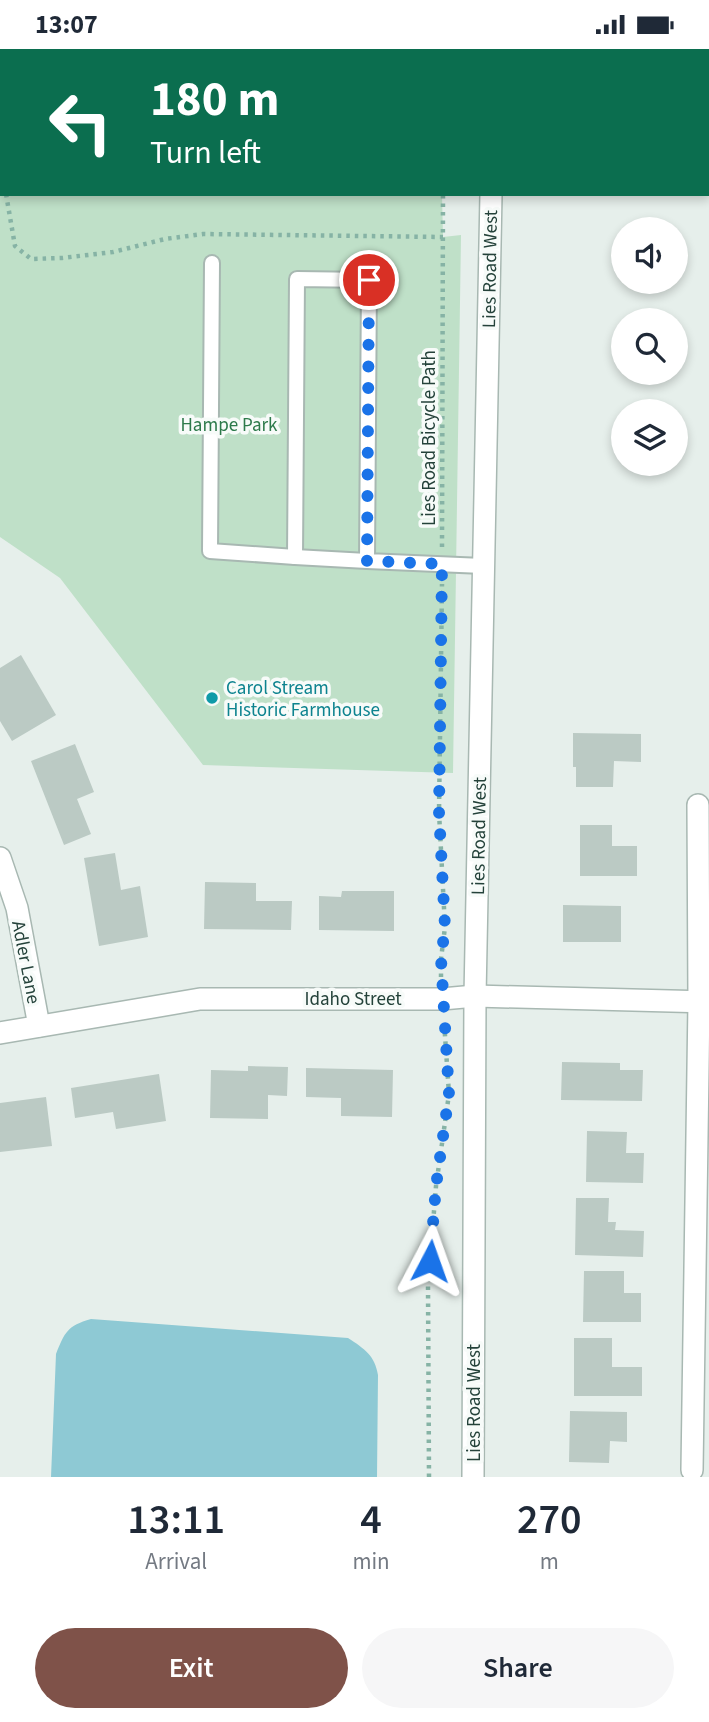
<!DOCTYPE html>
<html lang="en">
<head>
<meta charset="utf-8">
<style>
	:root { --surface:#fff; --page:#f6f6f7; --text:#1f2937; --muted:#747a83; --accent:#7f5249 }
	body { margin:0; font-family:"Source Sans 3",sans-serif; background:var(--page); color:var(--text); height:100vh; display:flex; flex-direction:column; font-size:26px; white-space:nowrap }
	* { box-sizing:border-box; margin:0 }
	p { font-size:23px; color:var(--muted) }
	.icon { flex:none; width:38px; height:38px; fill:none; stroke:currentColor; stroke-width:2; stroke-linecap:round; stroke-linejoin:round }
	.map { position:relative; height:1428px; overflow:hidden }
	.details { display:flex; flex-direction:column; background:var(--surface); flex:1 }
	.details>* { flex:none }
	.hud { position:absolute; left:0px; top:0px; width:710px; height:147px; box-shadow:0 4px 10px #0003; background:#0b6e4f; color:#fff; overflow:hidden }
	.buttons { position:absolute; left:611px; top:168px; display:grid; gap:14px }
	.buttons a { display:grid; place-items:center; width:77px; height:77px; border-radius:50%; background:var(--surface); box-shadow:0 4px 10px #0003; font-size:35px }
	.pin { position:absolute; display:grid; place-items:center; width:60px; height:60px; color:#fff; margin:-30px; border:4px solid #fff; border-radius:50%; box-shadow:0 2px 7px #0007 }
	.me { position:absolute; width:77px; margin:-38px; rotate:4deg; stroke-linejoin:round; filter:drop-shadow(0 0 5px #0008) }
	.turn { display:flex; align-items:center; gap:24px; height:147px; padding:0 35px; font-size:32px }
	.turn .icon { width:91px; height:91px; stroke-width:2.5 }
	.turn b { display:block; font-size:49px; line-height:60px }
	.eta { display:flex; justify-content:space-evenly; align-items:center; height:119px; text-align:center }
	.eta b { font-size:42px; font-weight:600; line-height:49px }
	.primary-button { display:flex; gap:14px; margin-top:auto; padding:14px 35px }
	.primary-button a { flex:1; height:80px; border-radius:42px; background:var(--accent); color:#fff; font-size:28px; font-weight:600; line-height:80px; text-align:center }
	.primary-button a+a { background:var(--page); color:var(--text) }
	.status { display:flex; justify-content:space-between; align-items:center; height:49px; padding:0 35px; background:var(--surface); direction:ltr }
	.status svg { height:19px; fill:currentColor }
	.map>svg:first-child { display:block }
	.green { fill:#bfe0c8 }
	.water { fill:#8ec9d4 }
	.building { fill:#bbcac4 }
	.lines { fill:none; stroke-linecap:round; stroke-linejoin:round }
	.service-casing { stroke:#a8b8b2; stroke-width:18 }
	.minor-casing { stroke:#a8b8b2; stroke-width:24 }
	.tertiary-casing { stroke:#a8b8b2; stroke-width:24 }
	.path { stroke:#86b3a5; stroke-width:4.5; stroke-dasharray:3.5 5; stroke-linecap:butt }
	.service { stroke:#fff; stroke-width:14 }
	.minor { stroke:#fff; stroke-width:21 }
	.tertiary { stroke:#fff; stroke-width:21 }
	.route { stroke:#1a73e8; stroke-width:12; stroke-dasharray:0 21.6 }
	.culture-dot { fill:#0f9aa8; stroke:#f7fbf9; stroke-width:2.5 }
	.labels { text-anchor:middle; stroke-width:7; stroke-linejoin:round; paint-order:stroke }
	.street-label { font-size:19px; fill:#24423a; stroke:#f7fbf9 }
	.park-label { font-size:19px; fill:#2d7a4b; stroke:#f7fbf9 }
	.culture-label { font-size:19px; fill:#0d838f; stroke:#f7fbf9; text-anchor:start }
</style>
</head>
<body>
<div class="status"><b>13:07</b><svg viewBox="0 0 49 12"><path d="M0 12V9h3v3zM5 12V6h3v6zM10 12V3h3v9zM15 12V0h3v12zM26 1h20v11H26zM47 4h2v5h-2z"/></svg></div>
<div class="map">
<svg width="709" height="1428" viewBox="0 0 709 1428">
	<rect width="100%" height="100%" fill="#e6efeb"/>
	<path class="green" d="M0,0H439L2,2V145H442L443,188L461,186L453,724L203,716L60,529L0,488Z"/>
	<path class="water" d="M91,1270L348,1289C365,1300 375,1307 378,1326L377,1428H51L56,1305C65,1283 67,1277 91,1270Z"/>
	<g class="building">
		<path d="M21,606L56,666L12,692L0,672V619Z"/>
		<path d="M573,684L641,685V713L614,712L613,738H576V718H573Z"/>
		<path d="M75,695L94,743L77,750L91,785L64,796L31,712Z"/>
		<path d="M580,776H612V797H637V827H580Z"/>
		<path d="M115,804L121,841L140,837L148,888L99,897L84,809Z"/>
		<path d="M205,833L256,834V852H292L291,881L204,880Z"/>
		<path d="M342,842H394V882L319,881V847L341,848Z"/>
		<path d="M563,856L621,857V893H563Z"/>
		<path d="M562,1013L620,1014V1021H643L642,1052L561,1051Z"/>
		<path d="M248,1017L288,1018L287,1047L268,1046V1070L210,1069L211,1021L248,1022Z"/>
		<path d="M306,1019L393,1021L392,1068L341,1067V1049L306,1048Z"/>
		<path d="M159,1025L166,1072L116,1080L113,1063L75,1069L71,1039Z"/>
		<path d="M46,1048L52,1097L0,1103V1054Z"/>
		<path d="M587,1082L627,1083L626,1104H644L643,1134L586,1133Z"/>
		<path d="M576,1149H609L608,1173H616L615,1181L644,1182L643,1208L575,1206Z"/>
		<path d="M584,1222H624V1244H641V1273H583Z"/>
		<path d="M574,1289H612V1318H642V1347H574Z"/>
		<path d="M570,1362L627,1363V1393L610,1392L609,1414L569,1413Z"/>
	</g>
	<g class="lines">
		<defs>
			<g id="service">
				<path d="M212,214L210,502L295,508L297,230L369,231L367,512L483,517"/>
				<path d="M295,508L367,512"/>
			</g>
			<g id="minor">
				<path d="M0,809L17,859L39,977"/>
				<path d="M0,984L200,950H442L475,947L709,953"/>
				<path d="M692,1421L699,953L698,756"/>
			</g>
			<g id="tertiary">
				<path d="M493,2V0"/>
				<path d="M473,1428L475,947L491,145"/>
			</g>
		</defs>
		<use href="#service" class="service-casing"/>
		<use href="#minor" class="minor-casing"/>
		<use href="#tertiary" class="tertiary-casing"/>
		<g class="path">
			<path d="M87,0L89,2"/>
			<path d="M442,0V2"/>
			<path d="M316,2L321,0"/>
			<path d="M0,112L2,115"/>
			<path d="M6,145L15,197L31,210L62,209L113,203L165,190L203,185L443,188"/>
			<path d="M442,498L443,145"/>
			<path d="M441,928V910L445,878L439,763L442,535"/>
			<path d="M429,1428L428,1237L436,1137L449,1045L444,972"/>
		</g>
		<use href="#service" class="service"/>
		<use href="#minor" class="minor"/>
		<use href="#tertiary" class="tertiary"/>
	</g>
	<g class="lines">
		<path class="route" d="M369,231L367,512L442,515L439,763L445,878L441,910L449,1045L436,1137L430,1212"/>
	</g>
	<circle class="culture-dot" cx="212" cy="649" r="7"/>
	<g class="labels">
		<g class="street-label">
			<text transform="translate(489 220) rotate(-89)" y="7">Lies Road West</text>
			<text transform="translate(428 389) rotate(-90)" y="7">Lies Road Bicycle Path</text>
			<text transform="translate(478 787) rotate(-89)" y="7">Lies Road West</text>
			<text transform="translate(27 913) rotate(79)" y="7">Adler Lane</text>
			<text x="353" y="956">Idaho Street</text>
			<text transform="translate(473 1354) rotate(-90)" y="7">Lies Road West</text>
		</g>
		<g class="park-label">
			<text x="229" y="382">Hampe Park</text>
		</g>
		<g class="culture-label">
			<text x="226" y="645">Carol Stream<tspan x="226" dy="22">Historic Farmhouse</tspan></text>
		</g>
	</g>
</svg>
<div class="buttons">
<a><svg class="icon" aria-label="sound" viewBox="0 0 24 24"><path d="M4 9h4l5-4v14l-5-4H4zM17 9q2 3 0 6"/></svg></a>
<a><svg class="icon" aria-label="search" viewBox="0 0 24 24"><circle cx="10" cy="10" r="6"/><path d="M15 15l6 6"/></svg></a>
<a><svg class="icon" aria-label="layers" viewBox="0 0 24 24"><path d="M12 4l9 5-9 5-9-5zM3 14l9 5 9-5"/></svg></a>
</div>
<div class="pin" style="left:369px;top:231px;background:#d93025"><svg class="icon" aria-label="arrive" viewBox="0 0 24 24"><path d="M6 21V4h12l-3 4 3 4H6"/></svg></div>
<svg class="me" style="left:430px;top:1212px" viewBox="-20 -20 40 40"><path d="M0-17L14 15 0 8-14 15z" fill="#1a73e8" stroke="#fff" stroke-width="4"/></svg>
<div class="hud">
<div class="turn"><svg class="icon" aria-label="left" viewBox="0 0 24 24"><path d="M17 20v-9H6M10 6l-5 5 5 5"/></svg><div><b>180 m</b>Turn left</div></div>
</div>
</div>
<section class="details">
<div class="eta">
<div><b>13:11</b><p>Arrival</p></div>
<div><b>4</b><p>min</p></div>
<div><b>270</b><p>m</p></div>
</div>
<div class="primary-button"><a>Exit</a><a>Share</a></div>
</section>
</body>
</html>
